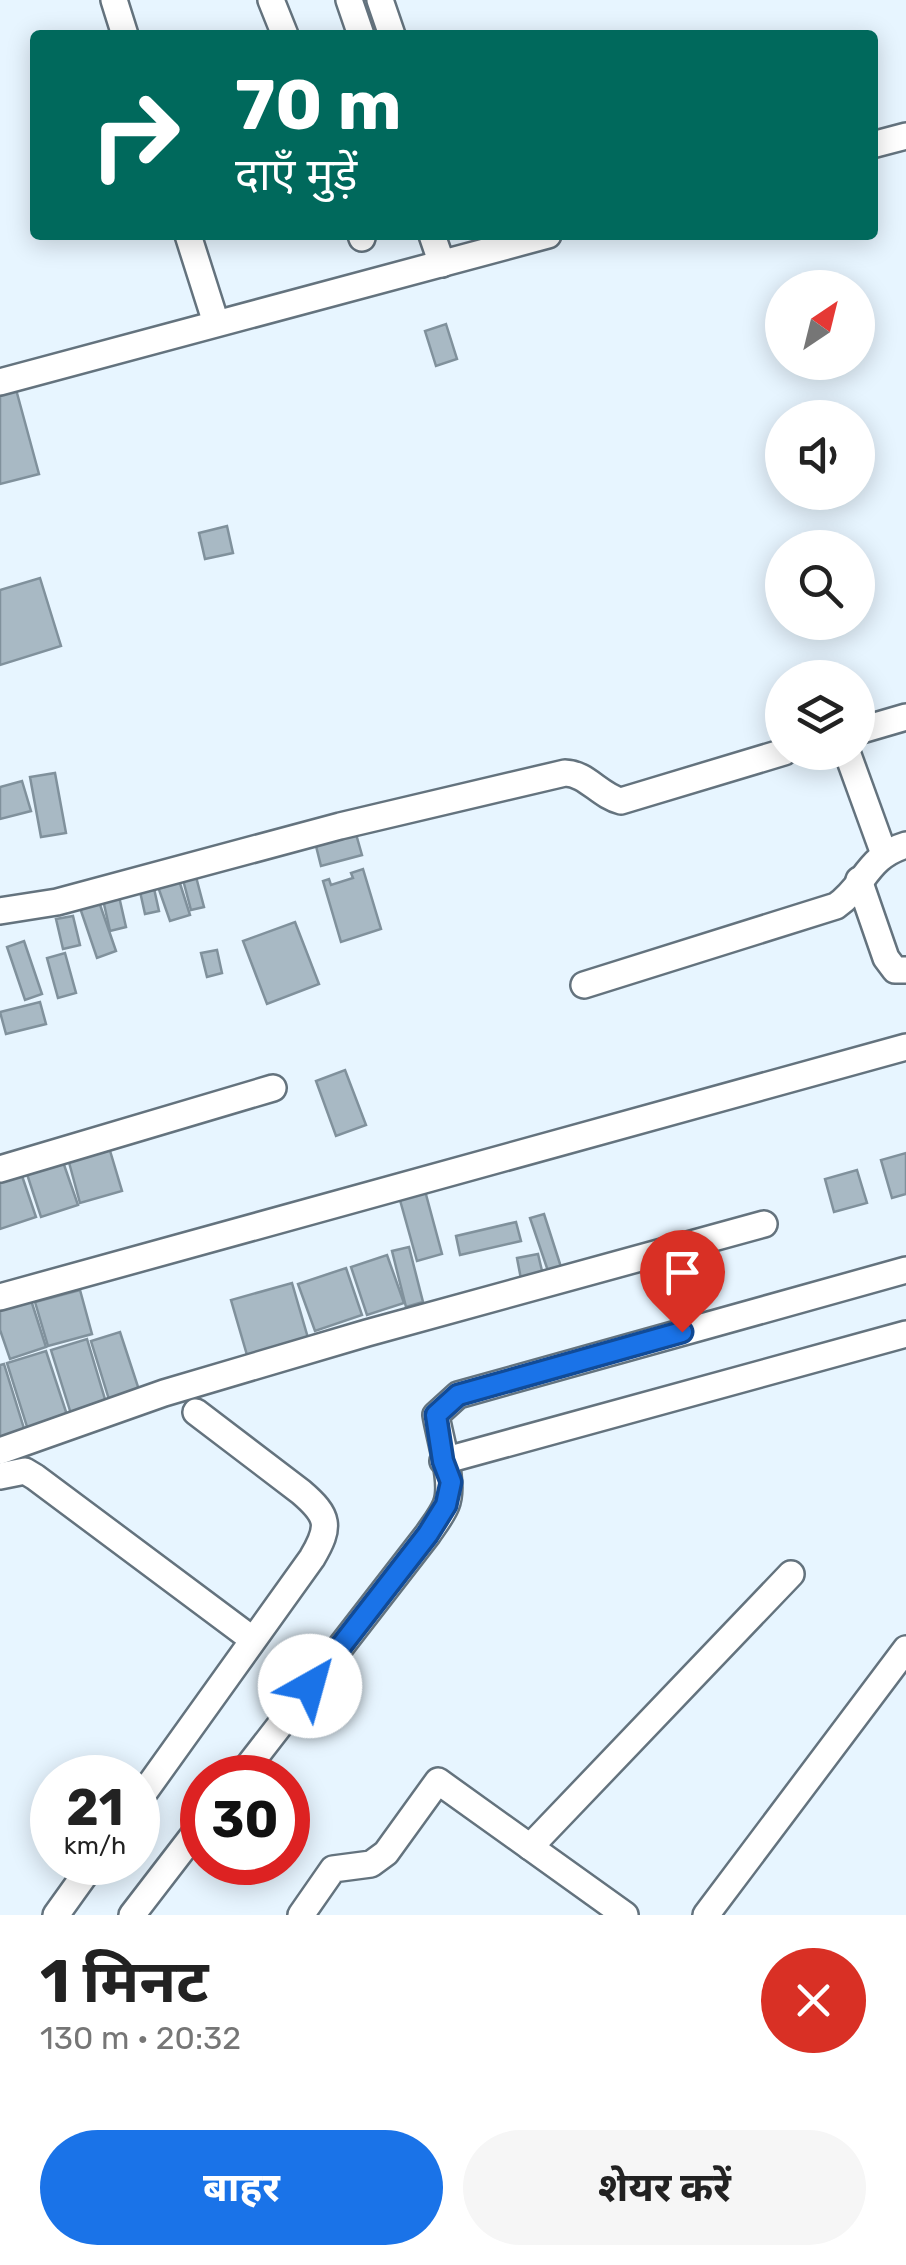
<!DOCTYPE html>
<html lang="hi">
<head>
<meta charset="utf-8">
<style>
	:root { --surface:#fff; --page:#f6f6f6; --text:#222; --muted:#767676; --accent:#1a73e8 }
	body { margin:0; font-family:Rubik,"Noto Sans Devanagari",sans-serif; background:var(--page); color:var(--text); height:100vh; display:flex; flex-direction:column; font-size:38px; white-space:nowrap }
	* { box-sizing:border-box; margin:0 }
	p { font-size:32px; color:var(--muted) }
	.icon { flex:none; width:55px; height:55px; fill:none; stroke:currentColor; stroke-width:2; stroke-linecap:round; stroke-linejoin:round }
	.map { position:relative; height:1915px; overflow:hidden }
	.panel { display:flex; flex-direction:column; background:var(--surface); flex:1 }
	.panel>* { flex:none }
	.hud { position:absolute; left:30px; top:30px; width:848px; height:210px; border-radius:10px; box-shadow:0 5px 25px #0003; background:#00695c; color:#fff; overflow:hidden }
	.needle { width:65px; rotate:35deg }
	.buttons { position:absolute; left:765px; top:270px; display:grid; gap:20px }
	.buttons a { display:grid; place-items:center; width:110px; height:110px; border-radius:50%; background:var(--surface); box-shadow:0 5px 25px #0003; font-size:50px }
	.speed { position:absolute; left:30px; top:1755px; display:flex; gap:20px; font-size:50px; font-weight:700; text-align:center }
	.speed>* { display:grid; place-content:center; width:130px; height:130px; border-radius:50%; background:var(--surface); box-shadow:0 5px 25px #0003; line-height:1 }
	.speed small { font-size:25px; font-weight:400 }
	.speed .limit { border:15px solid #d22; background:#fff; color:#111 }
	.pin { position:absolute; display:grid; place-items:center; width:85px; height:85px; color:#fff; margin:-102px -42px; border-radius:50% 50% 50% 0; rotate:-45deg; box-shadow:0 0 10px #0007 }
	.pin .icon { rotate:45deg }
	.me { position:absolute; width:110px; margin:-55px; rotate:38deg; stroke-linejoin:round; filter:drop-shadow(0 0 8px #0008) }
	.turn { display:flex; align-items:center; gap:35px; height:210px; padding:0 40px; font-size:45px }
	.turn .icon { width:130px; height:130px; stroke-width:2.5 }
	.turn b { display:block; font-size:70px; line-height:85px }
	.round { display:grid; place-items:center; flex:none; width:105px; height:105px; border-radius:52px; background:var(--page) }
	.overview { display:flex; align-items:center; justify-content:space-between; height:170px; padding:0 40px }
	h1 { font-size:60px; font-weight:700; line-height:75px }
	.primary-button { display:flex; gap:20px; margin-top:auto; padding:20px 40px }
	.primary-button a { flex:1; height:115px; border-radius:60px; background:var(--accent); color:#fff; font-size:40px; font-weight:700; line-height:115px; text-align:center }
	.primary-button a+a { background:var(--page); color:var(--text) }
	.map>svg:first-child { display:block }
	.building { fill:#a8b9c4; stroke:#80919c; stroke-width:2.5 }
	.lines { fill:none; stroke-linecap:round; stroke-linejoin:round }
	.minor-casing { stroke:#64737e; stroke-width:30 }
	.minor { stroke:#fff; stroke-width:25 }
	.route-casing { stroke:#114b97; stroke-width:25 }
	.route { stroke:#1a73e8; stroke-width:18 }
</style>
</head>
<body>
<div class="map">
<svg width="906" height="1915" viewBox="0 0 906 1915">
	<rect width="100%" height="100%" fill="#e7f5ff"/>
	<g class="building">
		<path d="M446,324L457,359L436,366L425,331Z"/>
		<path d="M14,382L39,474L0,484V386Z"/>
		<path d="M227,526L233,553L205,559L199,533Z"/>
		<path d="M40,578L61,646L0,665V590Z"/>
		<path d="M55,773L66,833L41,837L30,777Z"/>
		<path d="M22,781L31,811L0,819V787Z"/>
		<path d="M356,834L362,855L321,866L316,846Z"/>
		<path d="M363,869L381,929L341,942L323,881L329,879L331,885L353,878L351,873Z"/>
		<path d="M195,873L204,907L191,910L182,876Z"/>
		<path d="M177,874L190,915L170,921L156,881Z"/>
		<path d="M153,884L159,911L145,914L139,887Z"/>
		<path d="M118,892L126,927L110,931L102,895Z"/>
		<path d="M97,896L116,951L97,958L78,902Z"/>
		<path d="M73,916L80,945L63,949L56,919Z"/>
		<path d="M295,922L319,984L267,1004L243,941Z"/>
		<path d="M24,941L42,994L25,1000L7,947Z"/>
		<path d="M217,950L222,973L207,977L201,953Z"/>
		<path d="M65,953L76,993L58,998L47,958Z"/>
		<path d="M40,1002L46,1024L6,1034L0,1012Z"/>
		<path d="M345,1070L366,1125L336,1136L316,1081Z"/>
		<path d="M108,1144L122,1191L80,1203L67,1155Z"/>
		<path d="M906,1153V1194L892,1198L881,1160Z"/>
		<path d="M62,1159L78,1205L41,1217L26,1171Z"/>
		<path d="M20,1170L36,1217L0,1229V1177Z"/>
		<path d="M857,1170L867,1203L834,1212L825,1179Z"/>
		<path d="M424,1187L442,1254L417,1261L398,1193Z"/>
		<path d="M544,1214L561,1267L548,1271L530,1218Z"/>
		<path d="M516,1222L521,1241L460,1255L456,1236Z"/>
		<path d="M409,1247L423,1302L406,1307L392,1251Z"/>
		<path d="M538,1254L543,1275L521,1279L517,1258Z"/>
		<path d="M387,1255L404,1303L367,1315L351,1267Z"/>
		<path d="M346,1268L362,1315L315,1331L298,1284Z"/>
		<path d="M292,1283L308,1338L247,1355L231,1300Z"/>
		<path d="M80,1290L92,1334L48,1346L35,1302Z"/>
		<path d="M31,1300L46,1347L10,1359L0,1330V1310Z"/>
		<path d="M120,1332L141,1396L111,1406L91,1341Z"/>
		<path d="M87,1339L107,1406L72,1417L51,1350Z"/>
		<path d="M46,1351L69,1421L29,1433L7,1363Z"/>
		<path d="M4,1364L26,1435L0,1443V1365Z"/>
	</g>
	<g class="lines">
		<defs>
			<g id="minor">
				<path d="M114,0L125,35"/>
				<path d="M271,0L285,35"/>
				<path d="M349,0L361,35"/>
				<path d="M380,0L392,35"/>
				<path d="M872,145L906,136"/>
				<path d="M188,235L216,323"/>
				<path d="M361,235L362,238"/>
				<path d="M432,235L442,264"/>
				<path d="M0,382L548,235"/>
				<path d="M858,731L906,717"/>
				<path d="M847,752L884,854"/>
				<path d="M859,880L886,958L895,970H906"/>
				<path d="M0,911L57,902L340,826L565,773C586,773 600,796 621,801L784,752"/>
				<path d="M584,985L836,906C866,885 866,857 906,845"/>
				<path d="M0,1169L273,1088"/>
				<path d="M0,1297L906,1047"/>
				<path d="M0,1451L164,1393L367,1333L764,1224"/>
				<path d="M443,1461L906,1334"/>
				<path d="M0,1476L25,1471L35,1477L252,1639"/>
				<path d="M239,1778L428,1534C434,1525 442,1515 446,1505C455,1484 440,1440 436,1415L458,1395L906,1270"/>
				<path d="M138,1801L312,1558C331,1526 329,1516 301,1492L196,1412"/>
				<path d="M530,1847L791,1574"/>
				<path d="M56,1915L94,1862"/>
				<path d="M132,1915L202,1824"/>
				<path d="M301,1915L333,1869L371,1864L386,1853L438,1781L625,1915"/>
				<path d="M706,1915L906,1649"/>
			</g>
		</defs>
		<use href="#minor" class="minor-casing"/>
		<use href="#minor" class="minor"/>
	</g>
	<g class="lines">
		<defs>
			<path id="route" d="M310,1686L428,1534L446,1505L451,1482L443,1461L436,1415L458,1395L682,1332"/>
		</defs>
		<use href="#route" class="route-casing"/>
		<use href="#route" class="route"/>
	</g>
</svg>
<div class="buttons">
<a><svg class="needle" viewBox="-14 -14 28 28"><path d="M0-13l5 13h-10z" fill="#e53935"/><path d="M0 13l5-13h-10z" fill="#767676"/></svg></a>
<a><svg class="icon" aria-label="sound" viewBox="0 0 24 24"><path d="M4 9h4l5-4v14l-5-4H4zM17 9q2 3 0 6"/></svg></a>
<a><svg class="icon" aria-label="search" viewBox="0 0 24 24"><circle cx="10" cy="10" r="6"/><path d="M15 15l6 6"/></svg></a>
<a><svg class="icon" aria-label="layers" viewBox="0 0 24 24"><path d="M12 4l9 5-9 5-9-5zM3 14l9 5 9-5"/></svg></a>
</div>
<div class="speed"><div>21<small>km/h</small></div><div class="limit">30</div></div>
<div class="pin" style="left:682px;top:1332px;background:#d93025"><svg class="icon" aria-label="arrive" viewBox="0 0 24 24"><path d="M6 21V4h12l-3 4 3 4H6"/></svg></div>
<svg class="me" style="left:310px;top:1686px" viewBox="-20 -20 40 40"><circle r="19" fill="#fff"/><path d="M0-13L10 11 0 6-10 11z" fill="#1a73e8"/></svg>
<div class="hud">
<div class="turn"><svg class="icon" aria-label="right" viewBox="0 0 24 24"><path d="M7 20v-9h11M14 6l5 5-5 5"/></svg><div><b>70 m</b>दाएँ मुड़ें</div></div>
</div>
</div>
<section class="panel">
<div class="overview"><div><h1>1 मिनट</h1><p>130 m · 20:32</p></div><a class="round" style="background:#d93025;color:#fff"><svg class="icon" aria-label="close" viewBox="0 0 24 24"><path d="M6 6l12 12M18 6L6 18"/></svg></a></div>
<div class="primary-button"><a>बाहर</a><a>शेयर करें</a></div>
</section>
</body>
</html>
